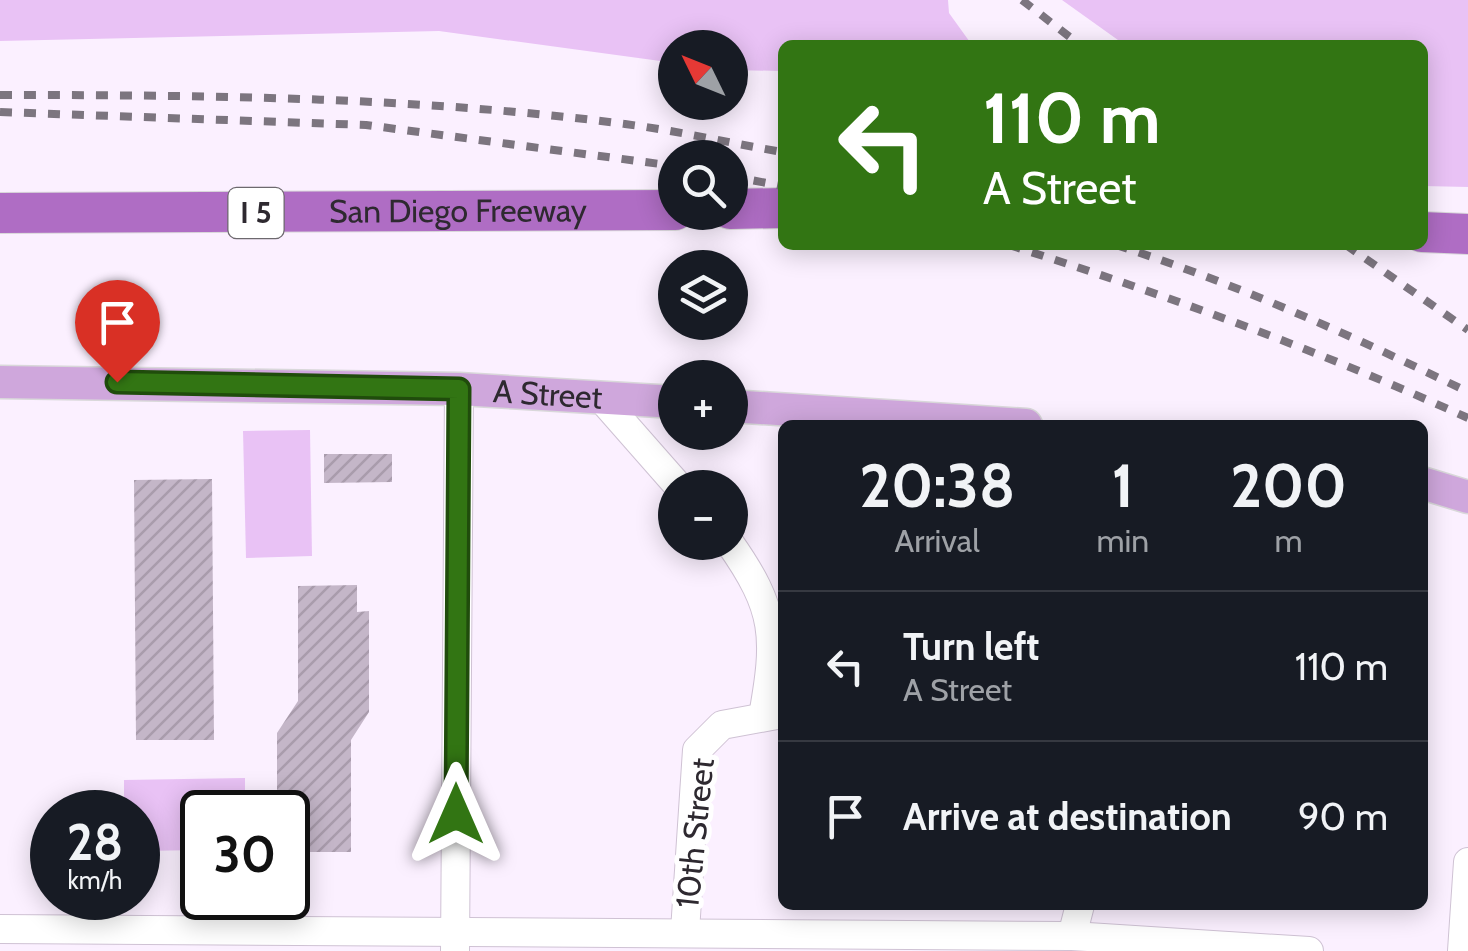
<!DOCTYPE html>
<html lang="en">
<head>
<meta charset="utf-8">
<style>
	:root { --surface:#171b24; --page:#20242c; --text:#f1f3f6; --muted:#9ea1a6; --line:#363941 }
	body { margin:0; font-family:Cabin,sans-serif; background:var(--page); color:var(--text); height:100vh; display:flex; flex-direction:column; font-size:38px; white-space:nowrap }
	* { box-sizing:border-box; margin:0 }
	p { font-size:32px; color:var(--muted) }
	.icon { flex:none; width:55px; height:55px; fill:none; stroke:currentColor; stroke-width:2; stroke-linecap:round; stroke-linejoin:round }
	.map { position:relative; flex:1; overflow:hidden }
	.panel { position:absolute; left:778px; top:420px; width:650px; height:490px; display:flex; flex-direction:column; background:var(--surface); border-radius:15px; box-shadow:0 5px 25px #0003 }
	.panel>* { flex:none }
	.hud { position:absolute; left:778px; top:40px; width:650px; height:210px; border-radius:15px; box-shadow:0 5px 25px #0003; background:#327513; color:#fff; overflow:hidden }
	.needle { width:65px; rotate:313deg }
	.buttons { position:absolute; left:658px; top:30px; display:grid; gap:20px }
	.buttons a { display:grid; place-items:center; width:90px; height:90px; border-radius:50%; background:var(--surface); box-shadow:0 5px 25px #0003; font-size:50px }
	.speed { position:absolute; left:30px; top:790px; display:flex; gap:20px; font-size:50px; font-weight:700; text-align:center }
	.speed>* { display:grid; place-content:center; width:130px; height:130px; border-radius:50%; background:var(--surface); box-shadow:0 5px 25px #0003; line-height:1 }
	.speed small { font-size:25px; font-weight:400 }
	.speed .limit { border:5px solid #111; border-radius:15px; background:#fff; color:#111 }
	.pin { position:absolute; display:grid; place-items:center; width:85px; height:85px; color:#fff; margin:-102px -42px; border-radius:50% 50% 50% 0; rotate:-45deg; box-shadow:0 0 10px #0007 }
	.pin .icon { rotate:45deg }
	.me { position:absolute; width:110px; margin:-55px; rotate:0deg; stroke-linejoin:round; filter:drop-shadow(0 0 8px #0008) }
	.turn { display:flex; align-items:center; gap:35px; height:210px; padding:0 40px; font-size:45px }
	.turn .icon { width:130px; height:130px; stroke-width:2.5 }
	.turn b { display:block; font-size:70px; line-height:85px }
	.eta { display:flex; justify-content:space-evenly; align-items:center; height:170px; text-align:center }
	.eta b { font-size:60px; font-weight:800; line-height:70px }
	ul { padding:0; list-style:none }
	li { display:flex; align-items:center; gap:30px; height:150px; padding:0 40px; border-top:2px solid var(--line) }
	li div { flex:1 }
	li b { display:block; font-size:38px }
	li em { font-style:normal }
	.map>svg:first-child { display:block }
	.grass { fill:#e9c2f5 }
	.building { fill:url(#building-hatch) }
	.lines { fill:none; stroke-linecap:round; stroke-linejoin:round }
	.minor-casing { stroke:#cfc2d4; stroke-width:30 }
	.major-casing { stroke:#d9d8da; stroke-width:35 }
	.highway-casing { stroke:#d9d8da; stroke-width:42 }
	.minor { stroke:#fff; stroke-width:28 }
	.major { stroke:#cfa7dc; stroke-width:32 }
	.highway { stroke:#af6dc4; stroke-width:40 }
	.rail { stroke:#7c757f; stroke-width:8; stroke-dasharray:12 12; stroke-linecap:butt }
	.route-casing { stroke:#204c0c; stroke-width:25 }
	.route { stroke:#327513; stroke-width:18 }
	.labels { text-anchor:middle; stroke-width:10; stroke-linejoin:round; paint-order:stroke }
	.shield { fill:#fff; stroke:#6d696e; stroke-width:2.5 }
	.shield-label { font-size:30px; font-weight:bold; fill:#2e2930 }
	.street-label { font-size:32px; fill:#2e2930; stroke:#fff }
</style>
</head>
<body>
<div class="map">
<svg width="1468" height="951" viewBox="0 0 1468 951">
	<defs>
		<pattern id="building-hatch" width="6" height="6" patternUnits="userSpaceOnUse" patternTransform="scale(2.5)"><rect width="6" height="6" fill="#c4b6c8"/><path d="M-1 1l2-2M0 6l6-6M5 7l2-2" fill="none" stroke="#a99cac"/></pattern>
	</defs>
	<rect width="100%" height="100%" fill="#fbf0ff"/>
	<g class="grass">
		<path d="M0,0H948L949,13L972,45H782V71L730,70V48H675V63L439,31L0,41Z"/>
		<path d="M1062,0H1468V187L1423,186L1422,45H1125Z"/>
		<path d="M310,430L312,556L246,558L243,431Z"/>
		<path d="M245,778V812H202V850L138,851V812H124V780Z"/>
	</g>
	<g class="building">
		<path d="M324,454H392V482L324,483Z"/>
		<path d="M212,479L214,740H136L134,480Z"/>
		<path d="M357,585V612L369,611V712L351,740V852H297V827H288V812H277V733L298,701V586Z"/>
	</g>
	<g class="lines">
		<defs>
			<g id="minor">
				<path d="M600,397L680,488"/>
				<path d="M729,542C777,610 777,637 763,716"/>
				<path d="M0,929L1072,936L1309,951"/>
				<path d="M685,931L697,750L722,725L782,714"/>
				<path d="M1072,936L1080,905"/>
				<path d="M455,951L459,389"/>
				<path d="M1462,951L1468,862"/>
			</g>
			<g id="major">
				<path id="s1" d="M0,382L459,389L675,402"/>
				<path d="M730,406L1026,425"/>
				<path d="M1422,483L1468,497"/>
			</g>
			<g id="highway">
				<path d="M730,209L782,208"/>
				<path id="s2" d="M0,213L675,210"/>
				<path d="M1422,232L1468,234"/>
			</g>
		</defs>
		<use href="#minor" class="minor-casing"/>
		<use href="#major" class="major-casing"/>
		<use href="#highway" class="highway-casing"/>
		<use href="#minor" class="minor"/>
		<use href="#major" class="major"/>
		<use href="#highway" class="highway"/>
		<g class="rail">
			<path d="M1022,0L1080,45"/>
			<path d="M0,95C208,95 418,97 625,124C678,131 730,143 782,152"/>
			<path d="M0,112L366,125L675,166"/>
			<path d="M730,176L782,186"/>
			<path d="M1009,245C1166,295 1318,350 1468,418"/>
			<path d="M1116,245C1237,284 1353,336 1468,392"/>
			<path d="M1346,245L1468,330"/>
		</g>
	</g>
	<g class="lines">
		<defs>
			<path id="route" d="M117,382L459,389L456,814"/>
		</defs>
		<use href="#route" class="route-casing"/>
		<use href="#route" class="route"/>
	</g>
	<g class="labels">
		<rect class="shield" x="228.5" y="188" width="55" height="50" rx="8"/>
		<g class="shield-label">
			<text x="256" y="223">I 5</text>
		</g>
		<g class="street-label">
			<text dy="11" stroke="none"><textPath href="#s2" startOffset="458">San Diego Freeway</textPath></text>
			<text dy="11" stroke="none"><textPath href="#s1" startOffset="548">A Street</textPath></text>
			<text transform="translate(695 833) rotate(-84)" y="11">10th Street</text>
		</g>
	</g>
</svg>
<div class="buttons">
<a><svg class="needle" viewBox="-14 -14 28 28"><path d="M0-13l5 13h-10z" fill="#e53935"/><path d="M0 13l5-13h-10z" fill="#9ea1a6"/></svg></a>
<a><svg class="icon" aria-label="search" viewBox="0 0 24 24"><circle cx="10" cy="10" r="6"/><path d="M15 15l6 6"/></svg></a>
<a><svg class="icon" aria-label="layers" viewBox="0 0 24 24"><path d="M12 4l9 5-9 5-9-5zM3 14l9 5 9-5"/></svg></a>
<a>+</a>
<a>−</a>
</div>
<div class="speed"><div>28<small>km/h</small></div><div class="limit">30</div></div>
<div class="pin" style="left:117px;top:382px;background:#d93025"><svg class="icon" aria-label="arrive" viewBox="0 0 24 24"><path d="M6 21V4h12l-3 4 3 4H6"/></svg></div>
<svg class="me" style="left:456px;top:814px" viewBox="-20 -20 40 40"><path d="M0-17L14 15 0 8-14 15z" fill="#327513" stroke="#fff" stroke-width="4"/></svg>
<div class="hud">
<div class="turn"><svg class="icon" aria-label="left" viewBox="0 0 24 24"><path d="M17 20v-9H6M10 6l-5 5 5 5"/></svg><div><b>110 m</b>A Street</div></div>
</div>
<section class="panel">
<div class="eta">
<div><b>20:38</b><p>Arrival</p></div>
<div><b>1</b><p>min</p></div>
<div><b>200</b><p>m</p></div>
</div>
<ul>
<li><svg class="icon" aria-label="left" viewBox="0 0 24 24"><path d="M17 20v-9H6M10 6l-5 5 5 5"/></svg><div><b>Turn left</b><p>A Street</p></div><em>110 m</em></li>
<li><svg class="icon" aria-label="arrive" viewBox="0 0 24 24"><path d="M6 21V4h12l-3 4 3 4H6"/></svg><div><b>Arrive at destination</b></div><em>90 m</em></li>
</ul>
</section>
</div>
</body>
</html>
